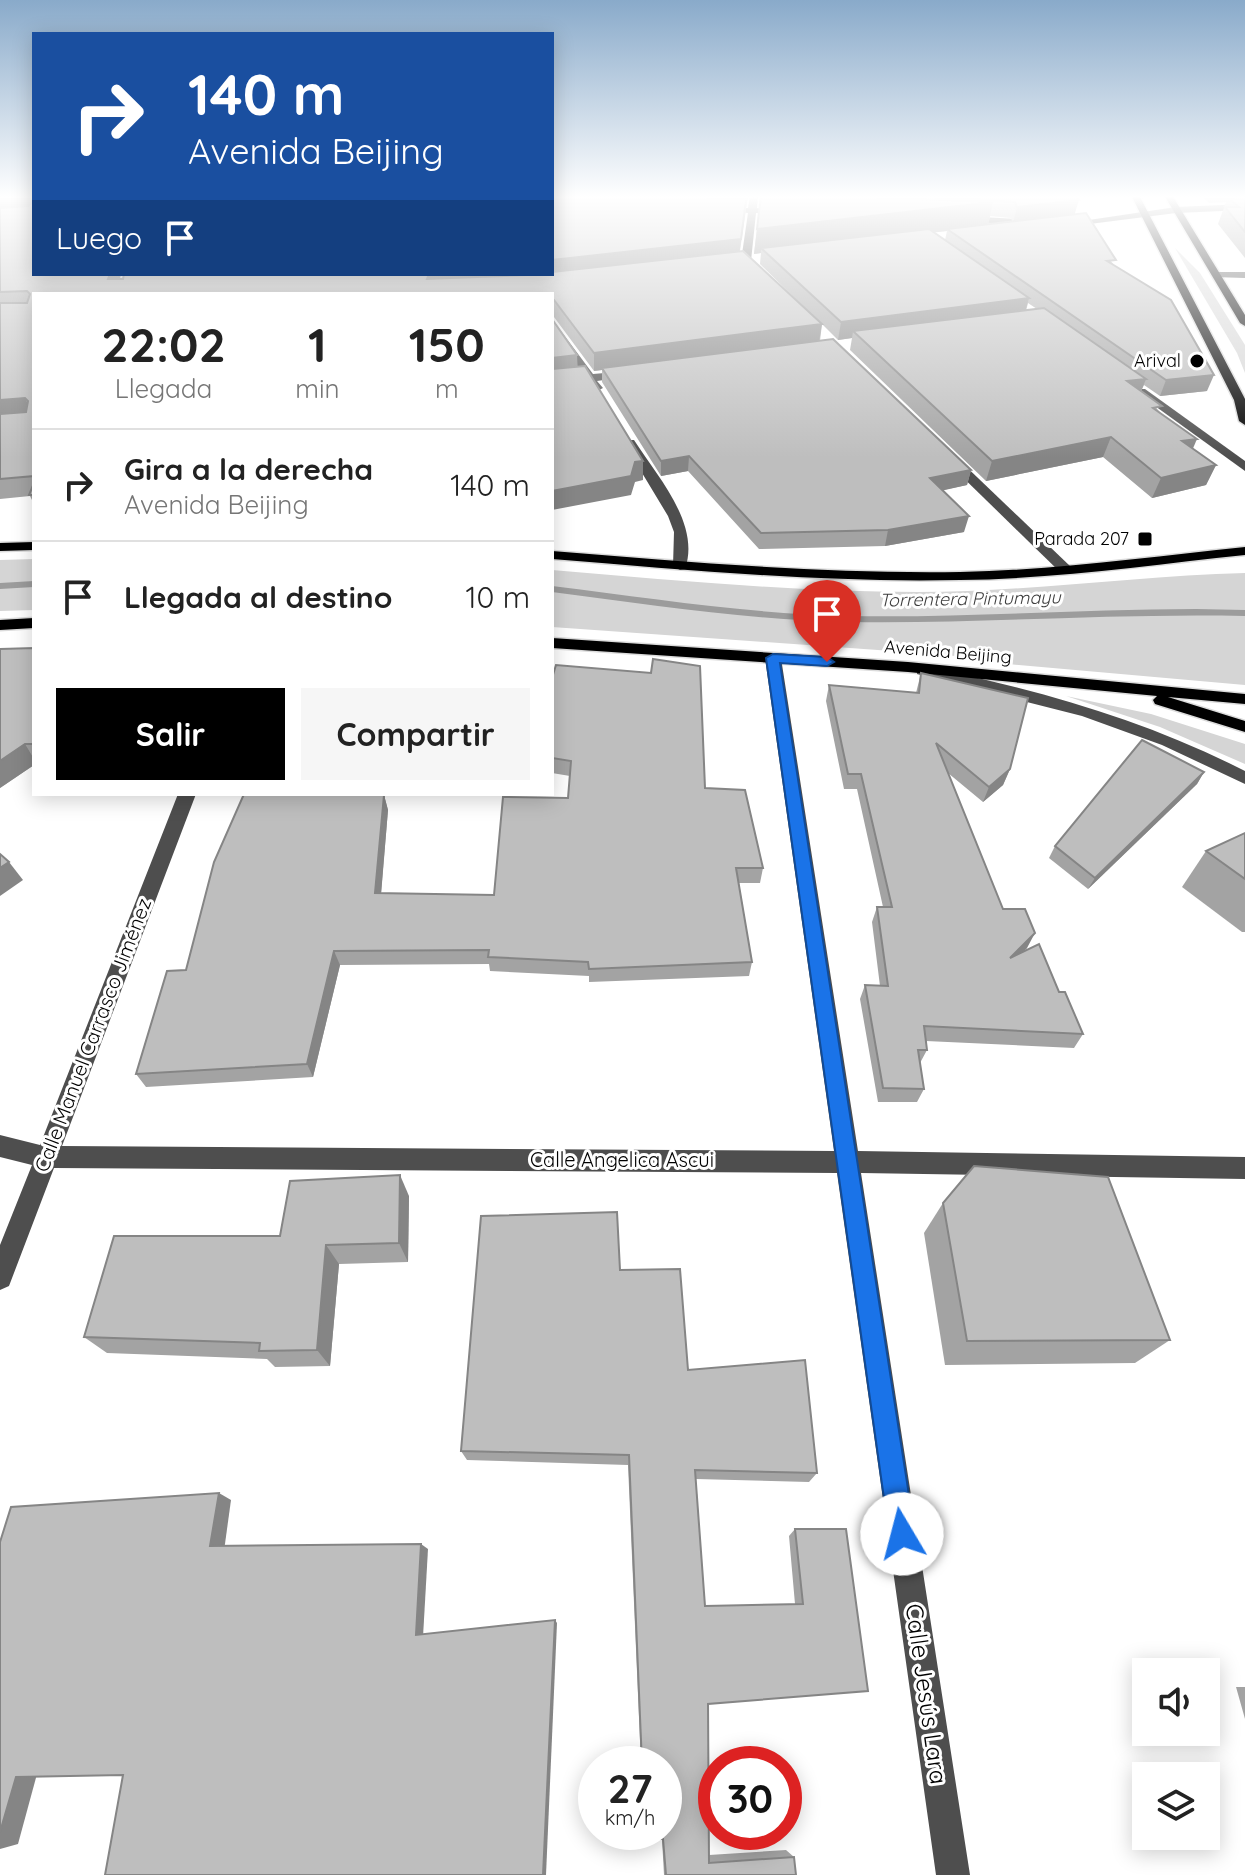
<!DOCTYPE html>
<html lang="es">
<head>
<meta charset="utf-8">
<style>
	:root { --surface:#fff; --page:#f6f6f6; --text:#222; --muted:#767676; --line:#e0e0e0; --accent:#000 }
	body { margin:0; font-family:Quicksand,sans-serif; background:var(--page); color:var(--text); height:100vh; display:flex; flex-direction:column; font-size:30px; white-space:nowrap }
	* { box-sizing:border-box; margin:0 }
	p { font-size:26px; color:var(--muted) }
	.icon { flex:none; width:44px; height:44px; fill:none; stroke:currentColor; stroke-width:2; stroke-linecap:round; stroke-linejoin:round }
	.map { position:relative; flex:1; overflow:hidden }
	.sheet { position:absolute; left:32px; top:292px; width:522px; height:504px; display:flex; flex-direction:column; background:var(--surface); border-radius:0px; box-shadow:0 4px 20px #0003 }
	.sheet>* { flex:none }
	.banner { position:absolute; left:32px; top:32px; width:522px; height:244px; border-radius:0px; box-shadow:0 4px 20px #0003; background:#1a4fa0; color:#fff; overflow:hidden }
	.tools { position:absolute; left:1132px; top:1658px; display:grid; gap:16px }
	.tools a { display:grid; place-items:center; width:88px; height:88px; border-radius:0px; background:var(--surface); box-shadow:0 4px 20px #0003; font-size:40px }
	.speed { position:absolute; left:578px; top:1746px; display:flex; gap:16px; font-size:40px; font-weight:700; text-align:center }
	.speed>* { display:grid; place-content:center; width:104px; height:104px; border-radius:50%; background:var(--surface); box-shadow:0 4px 20px #0003; line-height:1 }
	.speed small { font-size:20px; font-weight:400 }
	.speed .limit { border:12px solid #d22; background:#fff; color:#111 }
	.pin { position:absolute; display:grid; place-items:center; width:68px; height:68px; color:#fff; margin:-82px -34px; border-radius:50% 50% 50% 0; rotate:-45deg; box-shadow:0 0 8px #0007 }
	.pin .icon { rotate:45deg }
	.me { position:absolute; width:88px; margin:-44px; rotate:352deg; stroke-linejoin:round; filter:drop-shadow(0 0 6px #0008) }
	.turn { display:flex; align-items:center; gap:28px; height:168px; padding:0 24px; font-size:36px }
	.turn .icon { width:104px; height:104px; stroke-width:2.5 }
	.turn b { display:block; font-size:56px; line-height:68px }
	.then { display:flex; align-items:center; height:76px; padding:0 24px; background:#0003; gap:16px; font-size:30px }
	.eta { display:flex; justify-content:space-evenly; align-items:center; height:136px; text-align:center }
	.eta b { font-size:48px; font-weight:700; line-height:56px }
	.action { display:flex; gap:16px; margin-top:auto; padding:16px 24px }
	.action a { flex:1; height:92px; border-radius:0px; background:var(--accent); color:#fff; font-size:32px; font-weight:700; line-height:92px; text-align:center }
	.action a+a { background:var(--page); color:var(--text) }
	ul { padding:0; list-style:none }
	li { display:flex; align-items:center; gap:24px; height:112px; padding:0 24px; border-top:2px solid var(--line) }
	li div { flex:1 }
	li b { display:block; font-size:30px }
	li em { font-style:normal }
	.map>svg:first-child { display:block }
	.green { fill:#d5d5d5 }
	.lines { fill:none; stroke-linecap:round; stroke-linejoin:round }
	.stream { fill:#9c9c9c; fill-rule:evenodd }
	.major-casing { stroke:#dbdbdb; stroke-width:3 }
	.minor { fill:#4e4e4e; fill-rule:evenodd }
	.major { fill:#000; fill-rule:evenodd }
	.wall { fill:#a3a3a3; fill-rule:evenodd }
	.shaded-wall { fill:#858585 }
	.building { fill:#bebebe; stroke:#858585; stroke-width:2 }
	.route { fill:#1a73e8; stroke:#114b97; stroke-width:2 }
	.poi-dot { fill:#000; stroke:#fff; stroke-width:3 }
	.labels { text-anchor:middle; stroke-width:6; stroke-linejoin:round; paint-order:stroke }
	.far-poi-label { font-size:18px; fill:#000; stroke:#fff; text-anchor:end }
	.far-water-label { font-size:18px; font-style:italic; fill:#3d3d3d; stroke:#fff }
	.far-street-label { font-size:18px; fill:#000; stroke:#fff }
	.street-label { font-size:20px; fill:#000; stroke:#fff }
	.near-street-label { font-size:24px; fill:#000; stroke:#fff }
</style>
</head>
<body>
<div class="map">
<svg width="1245" height="1875" viewBox="0 0 1245 1875">
	<rect width="100%" height="100%" fill="#fff"/>
	<g class="green">
		<path d="M1175,248L1200,273L1245,345V373L1237,353Z"/>
		<path d="M34,559V610L0,611V560Z"/>
		<path d="M552,570C673,580 795,592 917,592C1027,592 1135,576 1245,573V685L1008,664L948,655L552,627Z"/>
		<path d="M1066,696L1151,714L1245,744V764L1160,727Z"/>
	</g>
	<g class="lines">
		<g class="stream">
			<path d="M34,581V587L0,589V583Z"/>
			<path d="M552,586C650,598 749,614 849,616C964,618 1080,609 1196,609L1245,610V616C1113,613 981,624 849,622C749,620 651,605 552,592Z"/>
		</g>
		<defs>
			<g id="major">
				<path d="M1131,195H1139L1245,399V425L1239,421L1234,400Z"/>
				<path d="M1164,195H1172L1245,315V326L1240,323Z"/>
				<path d="M34,542V550L0,551V543Z"/>
				<path d="M1245,547V555C1150,565 1055,579 960,580C824,583 688,570 552,559V551C688,562 824,574 960,572C1055,570 1150,557 1245,547Z"/>
				<path d="M34,618V628L0,630V620Z"/>
				<path d="M552,638L908,662L1245,694V704L1168,697L1245,721V732L1155,704L1153,700L1157,696L908,672L552,648Z"/>
			</g>
		</defs>
		<use href="#major" class="major-casing"/>
		<g class="minor">
			<path d="M750,195H758L757,208L787,212L756,213L751,261L746,264L741,261L748,213L715,209L748,208Z"/>
			<path d="M1245,204V210L1176,213L1066,227L1062,224L1176,207Z"/>
			<path d="M963,216L1039,220L1043,223L1039,226L960,221Z"/>
			<path d="M1216,272H1245V278L1213,277Z"/>
			<path d="M552,319L593,374L628,371L634,374L632,376L597,381L603,388L597,391L587,382L552,385V379L583,375L552,330Z"/>
			<path d="M1137,389H1145L1245,461V471L1137,393Z"/>
			<path d="M626,440H634C657,476 701,524 685,569L680,570L673,566L674,532L668,516L624,443Z"/>
			<path d="M947,456H955L1071,567V573H1061L947,462Z"/>
			<path d="M773,653L781,658L858,1151L1245,1157V1179L861,1173L970,1875H936L837,1173L54,1168L9,1286L0,1290V1245L32,1165L0,1157V1135L40,1145L178,794H196L62,1146L834,1151L765,658Z"/>
			<path d="M923,666C1035,689 1143,719 1245,771V784L1162,745L1082,716L917,674V668Z"/>
		</g>
		<use href="#major" class="major"/>
	</g>
	<g class="wall">
		<path d="M0,195L34,274H121L120,279H123L552,195H748L740,251L813,316L760,264L761,253L754,254L760,202L759,195H926V199L935,200L933,195H1076L1075,214L1114,265L1207,391L1160,396L1144,385L1141,391L1193,449L1216,465L1206,485L1152,498L1103,457L986,481L850,350L852,338L838,340L822,324L820,341L971,470L967,485L943,490L964,532L885,546L759,549L688,471L661,476L602,382V370L594,371L554,317H552V294H34V504L30,496L0,499ZM990,216L1011,218L1012,221L988,224ZM947,231L945,240L934,232ZM1028,303L1037,309L1026,311Z"/>
		<path d="M1201,195H1245V258L1218,224L1226,202L1209,203Z"/>
		<path d="M34,648V765L0,788Z"/>
		<path d="M921,673L1010,769L1003,785L983,802L948,773L1003,909L1027,948L1024,951L1059,992L1083,1034L1074,1048L926,1041L927,1050L920,1063L924,1089L917,1102H878L860,999L865,985L880,986L872,922L877,907H883L857,789H844L826,701L829,685L916,693Z"/>
		<path d="M552,678L705,788L763,868L760,883H739L752,962L749,976L589,982V976L490,971L489,964L340,965L313,1077L146,1087L136,1074L186,970L384,795L388,810L381,893L494,895L568,798L570,776L552,773Z"/>
		<path d="M1204,772L1197,784L1088,889L1049,858L1055,846Z"/>
		<path d="M1245,833V932H1242L1182,887L1206,851Z"/>
		<path d="M409,1196L408,1262L339,1264L330,1366L275,1367L267,1359L107,1353L84,1337L280,1236Z"/>
		<path d="M943,1203L1170,1340L1135,1363L945,1365L924,1233Z"/>
		<path d="M620,1270L688,1370L817,1473L809,1482L696,1479L705,1606L795,1604L789,1536L795,1529L868,1691L708,1704L709,1855L786,1850L794,1857L796,1875H664L662,1839H646L644,1832H664V1764H641L628,1465L467,1460L461,1451Z"/>
		<path d="M1236,1687H1245V1719Z"/>
	</g>
	<g class="shaded-wall">
		<path d="M28,195L34,210L0,213V197Z"/>
		<path d="M746,195H748L739,255L431,291L427,279L428,274H552V260L741,239Z"/>
		<path d="M1079,200L1074,216L1013,223L1017,207Z"/>
		<path d="M993,202L988,226L947,229V231L766,252L761,248V253L754,254L757,229Z"/>
		<path d="M110,274H121L115,294L108,279Z"/>
		<path d="M1029,298L1024,316L853,331L852,338L838,340L841,322Z"/>
		<path d="M822,324L819,342L594,371V353Z"/>
		<path d="M577,355L578,373L552,376V358Z"/>
		<path d="M1214,375L1207,391L1160,396L1166,380Z"/>
		<path d="M1146,379L1138,399L1127,381Z"/>
		<path d="M25,398L34,417L0,420V400Z"/>
		<path d="M1111,437L1103,457L986,481L992,461Z"/>
		<path d="M1197,439L1188,460L1182,441Z"/>
		<path d="M689,456L688,471L661,476V461Z"/>
		<path d="M643,461V480L635,482L631,495L552,510V491L635,462Z"/>
		<path d="M1216,465L1206,485L1152,498L1161,478Z"/>
		<path d="M971,470L967,485L927,494L930,478Z"/>
		<path d="M969,516L964,532L885,546L888,530Z"/>
		<path d="M25,744L34,759V765L0,788V761Z"/>
		<path d="M1010,769L1003,785L983,802L989,787Z"/>
		<path d="M1204,772L1197,784L1088,889L1095,878Z"/>
		<path d="M384,795L388,810L380,907L375,893Z"/>
		<path d="M9,862L23,880L0,896V868Z"/>
		<path d="M1035,933L1027,948L1002,972L1010,958Z"/>
		<path d="M334,951L340,965L313,1077L307,1064Z"/>
		<path d="M400,1175L409,1196L408,1262L399,1243Z"/>
		<path d="M326,1245L339,1264L330,1366L317,1350Z"/>
		<path d="M219,1493L231,1500L224,1551L210,1546Z"/>
		<path d="M421,1544L428,1549L423,1637L416,1635Z"/>
		<path d="M555,1620L557,1623L546,1875H543Z"/>
		<path d="M37,1774L18,1844L0,1849V1832L16,1777Z"/>
	</g>
	<g class="building">
		<path d="M28,195H34V274H110L108,279H123L124,274H429L427,279L552,274V272L743,251L822,324L594,353L554,300H552V294H34V476L0,479V414L26,412L28,401L25,398L0,400V303H27L30,294L27,291L0,292V208L28,206L31,203Z"/>
		<path d="M552,195H651L746,199L741,239L552,260Z"/>
		<path d="M761,195H820L993,202L757,229Z"/>
		<path d="M941,195H1076L1079,200L1017,207L1015,202L942,197Z"/>
		<path d="M1245,196V232L1225,207H1239L1228,198Z"/>
		<path d="M1086,213L1116,260L1107,261L1171,300L1214,375L1166,380L947,229Z"/>
		<path d="M929,229L1029,298L841,322L761,248Z"/>
		<path d="M1044,308L1146,379L1127,381L1162,406L1153,408L1197,439L1182,441L1216,465L1161,478L1111,437L992,461L853,331Z"/>
		<path d="M552,319L577,355L552,358Z"/>
		<path d="M833,339L971,470L930,478L969,516L888,530L761,533L689,456L661,461L602,368Z"/>
		<path d="M585,366L643,461L635,462L631,476L552,491V369Z"/>
		<path d="M34,483V495H29Z"/>
		<path d="M34,648V744H25L0,761V649Z"/>
		<path d="M653,659L700,666L705,788L745,790L763,868H736L752,962L589,969L588,962L488,957L489,950L334,951L307,1064L136,1074L167,971L186,970L214,862L244,794L384,795L375,893L494,895L503,797L568,798L571,761L552,758V678L556,665L651,673Z"/>
		<path d="M921,673L1028,698L1010,769L989,787L936,743L1003,909H1025L1035,933L1010,958L1039,944L1059,992H1065L1083,1034L924,1026L927,1050H918L924,1089L883,1088L865,985L888,986L877,907H892L861,774H848L829,685L919,693Z"/>
		<path d="M1142,740L1204,772L1095,878L1055,846Z"/>
		<path d="M1245,833V879L1206,851Z"/>
		<path d="M0,854L9,862L0,868Z"/>
		<path d="M974,1166L1108,1177L1170,1340L967,1341L943,1203Z"/>
		<path d="M400,1175L399,1243L326,1245L317,1350L259,1351L260,1343L84,1337L114,1236H280L290,1181Z"/>
		<path d="M617,1212L620,1270L680,1269L688,1370L805,1360L817,1473L695,1470L705,1606L803,1604L795,1529H846L868,1691L708,1704L709,1863L794,1857L796,1875H666L663,1839H646L645,1832H664V1764H642L629,1455L461,1451L481,1216Z"/>
		<path d="M219,1493L210,1546L421,1544L416,1635L555,1620L543,1875H105L123,1775L16,1777L0,1832V1542L11,1507Z"/>
	</g>
	<linearGradient id="sky" x2="0" y2="1"><stop stop-color="#89aaca"/><stop offset="0.43" stop-color="#fff"/><stop offset="1" stop-color="#fff" stop-opacity="0"/></linearGradient>
	<rect width="1245" height="458" fill="url(#sky)"/>
	<path class="route" d="M773,654L827,657L834,662L827,666L780,663L915,1534L911,1543L902,1547L893,1543L889,1534L766,658Z"/>
	<g class="poi-dot">
		<circle cx="1197" cy="361" r="8"/>
		<rect x="1137" y="531" width="16" height="16" rx="4"/>
	</g>
	<g class="labels">
		<g class="far-poi-label">
			<text x="1181" y="367">Arival</text>
			<text x="1129" y="545">Parada 207</text>
		</g>
		<g class="far-water-label">
			<text transform="translate(970 599) rotate(-1)" y="6">Torrentera Pintumayu</text>
		</g>
		<g class="far-street-label">
			<text transform="translate(948 652) rotate(5)" y="6">Avenida Beijing</text>
		</g>
		<g class="street-label">
			<text transform="translate(93 1035) rotate(-69)" y="7">Calle Manuel Carrasco Jiménez</text>
			<text x="622" y="1167">Calle Angelica Ascui</text>
		</g>
		<g class="near-street-label">
			<text transform="translate(926 1694) rotate(82)" y="8">Calle Jesús Lara</text>
		</g>
	</g>
</svg>
<div class="tools">
<a><svg class="icon" aria-label="sound" viewBox="0 0 24 24"><path d="M4 9h4l5-4v14l-5-4H4zM17 9q2 3 0 6"/></svg></a>
<a><svg class="icon" aria-label="layers" viewBox="0 0 24 24"><path d="M12 4l9 5-9 5-9-5zM3 14l9 5 9-5"/></svg></a>
</div>
<div class="speed"><div>27<small>km/h</small></div><div class="limit">30</div></div>
<div class="pin" style="left:827px;top:662px;background:#d93025"><svg class="icon" aria-label="arrive" viewBox="0 0 24 24"><path d="M6 21V4h12l-3 4 3 4H6"/></svg></div>
<svg class="me" style="left:902px;top:1534px" viewBox="-20 -20 40 40"><circle r="19" fill="#fff"/><path d="M0-13L10 11 0 6-10 11z" fill="#1a73e8"/></svg>
<div class="banner">
<div class="turn"><svg class="icon" aria-label="right" viewBox="0 0 24 24"><path d="M7 20v-9h11M14 6l5 5-5 5"/></svg><div><b>140 m</b>Avenida Beijing</div></div>
<div class="then">Luego<svg class="icon" aria-label="arrive" viewBox="0 0 24 24"><path d="M6 21V4h12l-3 4 3 4H6"/></svg></div>
</div>
<section class="sheet">
<div class="eta">
<div><b>22:02</b><p>Llegada</p></div>
<div><b>1</b><p>min</p></div>
<div><b>150</b><p>m</p></div>
</div>
<ul>
<li><svg class="icon" aria-label="right" viewBox="0 0 24 24"><path d="M7 20v-9h11M14 6l5 5-5 5"/></svg><div><b>Gira a la derecha</b><p>Avenida Beijing</p></div><em>140 m</em></li>
<li><svg class="icon" aria-label="arrive" viewBox="0 0 24 24"><path d="M6 21V4h12l-3 4 3 4H6"/></svg><div><b>Llegada al destino</b></div><em>10 m</em></li>
</ul>
<div class="action"><a>Salir</a><a>Compartir</a></div>
</section>
</div>
</body>
</html>
